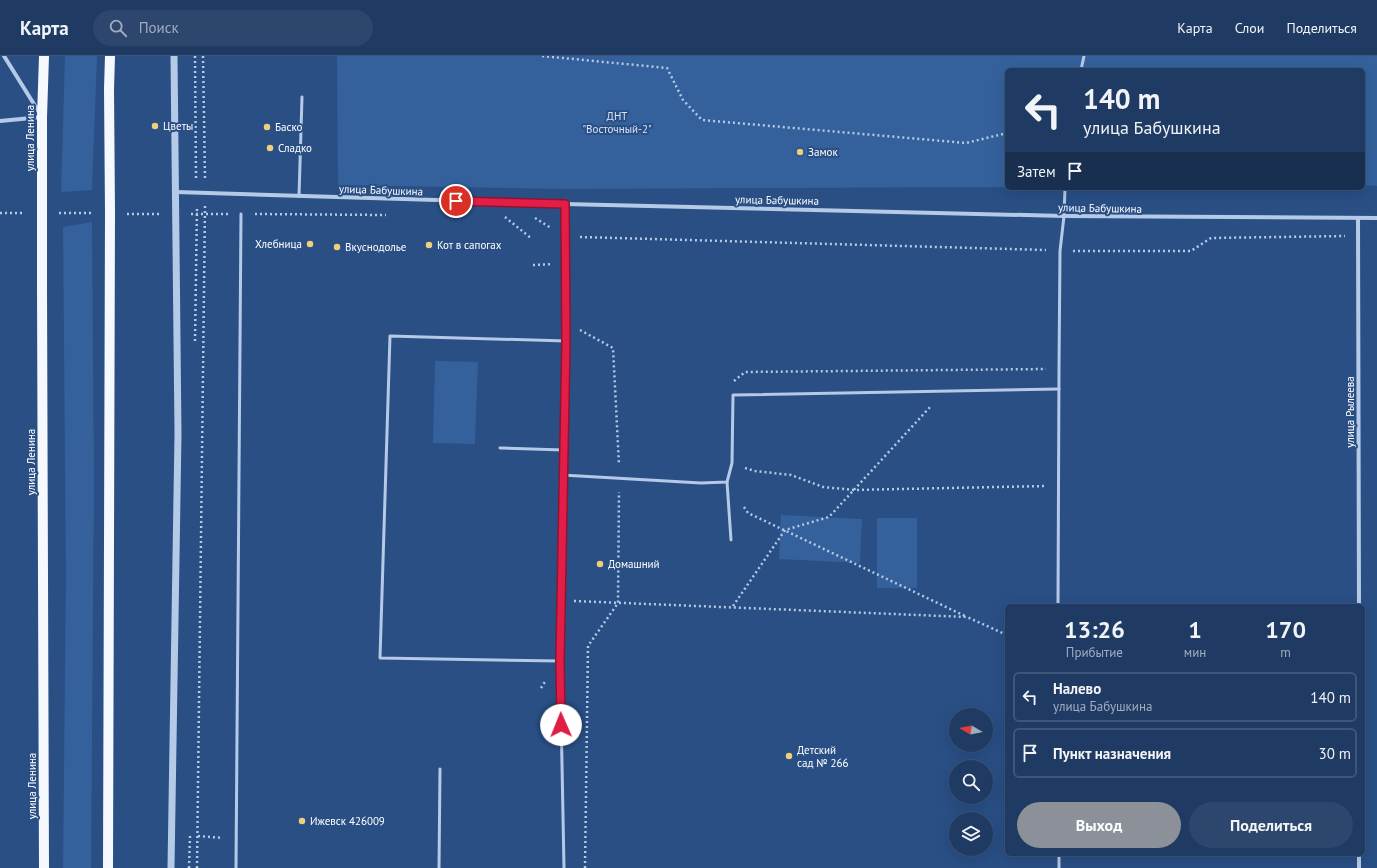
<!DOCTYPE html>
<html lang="ru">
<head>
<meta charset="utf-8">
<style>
	:root { --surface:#1f3b64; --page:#2c466d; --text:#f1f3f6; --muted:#a1adbf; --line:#3c5578; --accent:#8c9099 }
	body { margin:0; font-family:"PT Sans",sans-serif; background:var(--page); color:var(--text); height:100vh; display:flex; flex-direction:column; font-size:15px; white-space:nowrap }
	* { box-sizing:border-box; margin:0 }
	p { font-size:13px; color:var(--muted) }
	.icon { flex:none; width:22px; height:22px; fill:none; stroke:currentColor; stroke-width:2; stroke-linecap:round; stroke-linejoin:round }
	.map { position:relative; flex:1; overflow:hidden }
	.drawer { position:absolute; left:1005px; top:548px; width:360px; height:252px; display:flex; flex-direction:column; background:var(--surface); border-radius:6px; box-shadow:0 4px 16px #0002,0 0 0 1px var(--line) }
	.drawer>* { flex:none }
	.banner { position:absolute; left:1005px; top:12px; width:360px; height:122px; border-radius:6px; box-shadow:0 4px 16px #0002,0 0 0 1px var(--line); background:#1f3b64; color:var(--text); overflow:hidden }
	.needle { width:26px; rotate:279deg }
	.fabs { position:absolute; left:949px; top:652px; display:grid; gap:8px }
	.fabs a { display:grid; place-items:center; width:44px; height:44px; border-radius:50%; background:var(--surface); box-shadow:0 4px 16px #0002,0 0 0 1px var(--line); font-size:20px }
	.pin { position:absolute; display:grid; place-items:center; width:34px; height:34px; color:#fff; margin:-17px; border:2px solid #fff; border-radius:50%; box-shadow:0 1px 4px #0007 }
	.me { position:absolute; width:44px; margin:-22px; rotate:359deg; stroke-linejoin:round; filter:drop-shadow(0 0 3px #0008) }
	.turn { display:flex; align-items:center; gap:14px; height:84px; padding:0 12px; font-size:18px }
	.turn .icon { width:52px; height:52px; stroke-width:2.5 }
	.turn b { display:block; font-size:28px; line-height:34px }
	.then { display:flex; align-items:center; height:38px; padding:0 12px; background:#0003; gap:8px; font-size:15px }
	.eta { display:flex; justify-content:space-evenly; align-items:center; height:68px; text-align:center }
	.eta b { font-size:24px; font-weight:700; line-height:28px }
	.cta { display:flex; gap:8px; margin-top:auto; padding:8px 12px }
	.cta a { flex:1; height:46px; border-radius:24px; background:var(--accent); color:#fff; font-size:16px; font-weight:700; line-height:46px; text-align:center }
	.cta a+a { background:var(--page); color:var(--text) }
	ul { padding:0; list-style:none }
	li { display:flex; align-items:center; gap:12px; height:50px; margin:0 8px 6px; padding:0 4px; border:2px solid var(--line); border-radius:6px }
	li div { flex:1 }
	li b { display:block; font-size:15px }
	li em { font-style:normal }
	header { display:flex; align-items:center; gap:24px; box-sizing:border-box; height:56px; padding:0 20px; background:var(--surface); border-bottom:1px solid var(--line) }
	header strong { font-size:19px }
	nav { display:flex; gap:22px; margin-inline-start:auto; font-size:14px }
	.search { width:280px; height:36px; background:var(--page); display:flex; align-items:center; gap:10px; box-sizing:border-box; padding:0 14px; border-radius:22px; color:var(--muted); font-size:15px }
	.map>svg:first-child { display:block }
	.green { fill:#34619c }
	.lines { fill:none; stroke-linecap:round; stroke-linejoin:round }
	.path { stroke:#b4cae7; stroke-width:2.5; stroke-dasharray:2 3; stroke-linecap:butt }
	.service { stroke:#b4cae7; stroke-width:3 }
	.minor { stroke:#b4cae7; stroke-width:4 }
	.tertiary { stroke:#b4cae7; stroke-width:7 }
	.primary { stroke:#f5f8fe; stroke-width:10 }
	.route-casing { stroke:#92132f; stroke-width:10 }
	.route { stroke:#e11d48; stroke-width:7 }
	.poi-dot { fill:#eecf7a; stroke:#294f85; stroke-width:1.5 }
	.labels { text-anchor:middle; stroke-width:4; stroke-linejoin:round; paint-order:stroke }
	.park-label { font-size:11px; fill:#d7e4f6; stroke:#294f85 }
	.poi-label { font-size:11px; fill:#fff; stroke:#294f85; text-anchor:start }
	.street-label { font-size:11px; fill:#fff; stroke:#294f85 }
</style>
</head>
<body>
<header>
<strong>Карта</strong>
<div class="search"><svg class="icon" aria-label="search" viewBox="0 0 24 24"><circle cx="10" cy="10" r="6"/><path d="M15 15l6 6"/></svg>Поиск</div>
<nav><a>Карта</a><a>Слои</a><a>Поделиться</a></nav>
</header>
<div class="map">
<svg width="1377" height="812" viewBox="0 0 1377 812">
	<rect width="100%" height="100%" fill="#294f85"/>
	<g class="green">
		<path d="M65,0H97L92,134L61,136Z"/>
		<path d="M337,0H1377V130L1363,129V14H1007V131L564,133L338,129Z"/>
		<path d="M92,166L94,426L91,812H63L66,522L63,171Z"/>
		<path d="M435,305L478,306L475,388L433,387Z"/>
		<path d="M781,459L862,463L860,507L779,503Z"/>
		<rect x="877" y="462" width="40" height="70"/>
	</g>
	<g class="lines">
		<g class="path">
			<path d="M195,0L196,123"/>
			<path d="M203,0L205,123"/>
			<path d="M542,0L667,12L683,44L702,64L966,87L1007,77"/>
			<path d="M0,157H24"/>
			<path d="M59,157H92"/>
			<path d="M127,158H160"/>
			<path d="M191,158H228"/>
			<path d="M255,158L386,159"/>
			<path d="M505,161L532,183"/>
			<path d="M535,162L551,172"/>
			<path d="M580,181L1046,194"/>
			<path d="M1073,195H1191L1211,182L1345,180"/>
			<path d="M533,209L553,208"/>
			<path d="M580,274L613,292L619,409"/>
			<path d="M195,285L197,150"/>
			<path d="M734,325L745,316L1046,313"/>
			<path d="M745,412L755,415L791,419L823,431L854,434L1045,430"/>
			<path d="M744,451L748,457L965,560"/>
			<path d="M574,545L967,561L1007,579"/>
			<path d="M733,550L785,474L829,461L931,350"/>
			<path d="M541,632L546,624"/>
			<path d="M198,780L223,782"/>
			<path d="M189,812L190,780"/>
			<path d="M197,812L205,150"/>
			<path d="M585,812L588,590L618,547L619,436"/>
		</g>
		<g class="service">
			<path d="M1081,14L1084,0"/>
			<path d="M299,140L302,41"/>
			<path d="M500,392L563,394"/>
			<path d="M562,419L701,427L727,426L732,407L733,339L1059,333"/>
			<path d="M727,426L731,484"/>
			<path d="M1058,550L1059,313L1060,195L1064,160L1065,132"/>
			<path d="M560,605L380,602L390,280L566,285"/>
			<path d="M1059,798V812"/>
			<path d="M236,812L241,158"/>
			<path d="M439,812L440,713"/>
			<path d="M564,812L560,605L566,285L565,148"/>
		</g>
		<g class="minor">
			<path d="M0,65L42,61L4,0"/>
			<path d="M176,136L565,148L1064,160L1377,162"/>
			<path d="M1358,162L1359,550"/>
			<path d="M1359,798V812"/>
		</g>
		<path class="tertiary" d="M171,812L178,378L174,0"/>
		<g class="primary">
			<path d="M44,0L42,61V232L44,812"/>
			<path d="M108,812L110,157L109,33L110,0"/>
		</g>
	</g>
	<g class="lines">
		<defs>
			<path id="route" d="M456,145L565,148L566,285L560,605L561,669"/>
		</defs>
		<use href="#route" class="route-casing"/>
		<use href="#route" class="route"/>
	</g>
	<g class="poi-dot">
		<circle cx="155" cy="70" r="4"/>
		<circle cx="267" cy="71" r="4"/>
		<circle cx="270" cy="92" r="4"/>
		<circle cx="800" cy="96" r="4"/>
		<circle cx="310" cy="188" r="4"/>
		<circle cx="429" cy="189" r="4"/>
		<circle cx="337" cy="191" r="4"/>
		<circle cx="600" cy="508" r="4"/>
		<circle cx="789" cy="700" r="4"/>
		<circle cx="302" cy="765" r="4"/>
	</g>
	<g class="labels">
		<g class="park-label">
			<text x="617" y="64">ДНТ<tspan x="617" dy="13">"Восточный-2"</tspan></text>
		</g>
		<g class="poi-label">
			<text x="163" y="74">Цветы</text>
			<text x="275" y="75">Баско</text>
			<text x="278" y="96">Сладко</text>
			<text x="808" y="100">Замок</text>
			<text x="302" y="192" text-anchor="end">Хлебница</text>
			<text x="437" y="193">Кот в сапогах</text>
			<text x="345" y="195">Вкуснодолье</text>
			<text x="608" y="512">Домашний</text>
			<text x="797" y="698">Детский<tspan x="797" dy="13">сад № 266</tspan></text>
			<text x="310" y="769">Ижевск 426009</text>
		</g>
		<g class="street-label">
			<text transform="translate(30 82) rotate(-90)" y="4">улица Ленина</text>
			<text transform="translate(381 134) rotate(2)" y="4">улица Бабушкина</text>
			<text transform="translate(777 144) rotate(1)" y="4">улица Бабушкина</text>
			<text transform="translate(1100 152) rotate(1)" y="4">улица Бабушкина</text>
			<text transform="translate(1350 356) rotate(-90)" y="4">улица Рылеева</text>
			<text transform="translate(31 406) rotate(-90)" y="4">улица Ленина</text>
			<text transform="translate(32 730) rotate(-90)" y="4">улица Ленина</text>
		</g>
	</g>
</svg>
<div class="fabs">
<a><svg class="needle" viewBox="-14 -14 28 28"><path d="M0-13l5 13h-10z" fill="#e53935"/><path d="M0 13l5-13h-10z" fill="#a1adbf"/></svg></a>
<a><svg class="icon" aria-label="search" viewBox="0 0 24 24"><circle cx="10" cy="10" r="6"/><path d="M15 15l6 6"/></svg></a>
<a><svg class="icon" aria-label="layers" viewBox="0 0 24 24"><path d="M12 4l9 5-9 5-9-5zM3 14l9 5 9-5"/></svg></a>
</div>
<div class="pin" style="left:456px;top:145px;background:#d93025"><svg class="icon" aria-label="arrive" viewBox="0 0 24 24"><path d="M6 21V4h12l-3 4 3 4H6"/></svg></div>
<svg class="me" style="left:561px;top:669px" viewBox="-20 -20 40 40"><circle r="19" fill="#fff"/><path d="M0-13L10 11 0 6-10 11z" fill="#e11d48"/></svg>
<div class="banner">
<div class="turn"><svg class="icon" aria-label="left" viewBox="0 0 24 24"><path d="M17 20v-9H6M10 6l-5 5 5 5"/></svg><div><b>140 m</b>улица Бабушкина</div></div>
<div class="then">Затем<svg class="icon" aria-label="arrive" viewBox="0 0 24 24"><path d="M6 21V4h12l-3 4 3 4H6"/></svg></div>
</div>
<section class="drawer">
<div class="eta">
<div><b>13:26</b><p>Прибытие</p></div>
<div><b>1</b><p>мин</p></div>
<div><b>170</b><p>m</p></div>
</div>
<ul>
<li><svg class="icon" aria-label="left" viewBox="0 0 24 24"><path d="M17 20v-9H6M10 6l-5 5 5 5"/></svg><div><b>Налево</b><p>улица Бабушкина</p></div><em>140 m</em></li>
<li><svg class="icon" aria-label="arrive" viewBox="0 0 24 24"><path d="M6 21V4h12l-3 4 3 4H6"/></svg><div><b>Пункт назначения</b></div><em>30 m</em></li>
</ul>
<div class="cta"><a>Выход</a><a>Поделиться</a></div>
</section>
</div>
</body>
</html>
